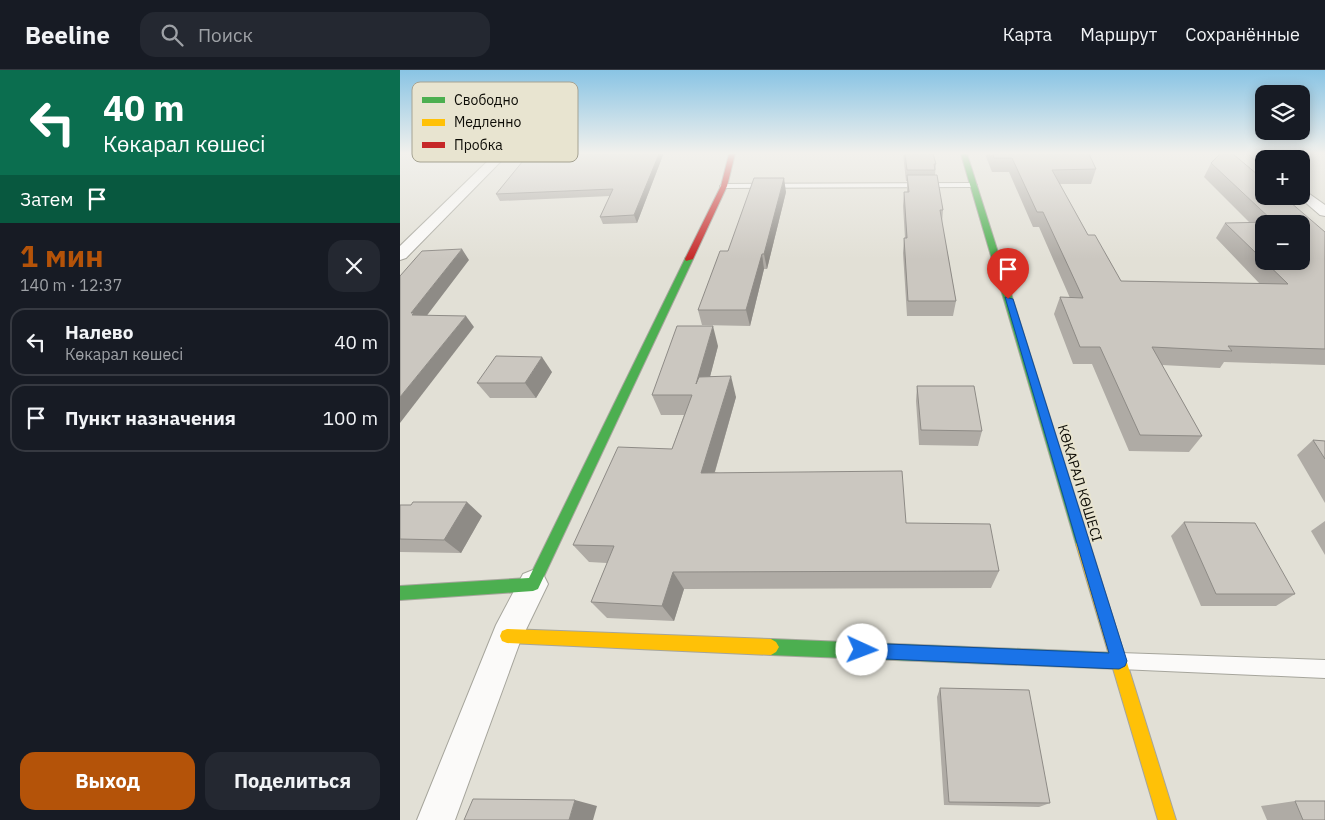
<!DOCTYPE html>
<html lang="ru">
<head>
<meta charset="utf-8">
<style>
	:root { --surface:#171b24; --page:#242831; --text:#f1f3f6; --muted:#9ea1a6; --line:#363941; --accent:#b45309 }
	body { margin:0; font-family:"IBM Plex Sans",sans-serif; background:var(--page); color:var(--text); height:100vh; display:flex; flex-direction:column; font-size:19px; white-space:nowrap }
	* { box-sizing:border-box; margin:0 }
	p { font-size:16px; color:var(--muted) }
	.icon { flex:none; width:28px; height:28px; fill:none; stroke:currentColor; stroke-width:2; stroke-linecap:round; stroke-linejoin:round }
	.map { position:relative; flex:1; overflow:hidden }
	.details { display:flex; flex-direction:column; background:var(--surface); width:400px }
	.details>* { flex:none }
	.guide { background:#0b6e4f; color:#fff; overflow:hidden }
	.buttons { position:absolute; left:855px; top:15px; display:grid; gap:10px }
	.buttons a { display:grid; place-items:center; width:55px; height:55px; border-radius:10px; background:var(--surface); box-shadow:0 2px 12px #0003; font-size:25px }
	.pin { position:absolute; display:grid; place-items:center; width:42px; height:42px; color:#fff; margin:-51px -21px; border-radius:50% 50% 50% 0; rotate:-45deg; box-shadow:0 0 5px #0007 }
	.pin .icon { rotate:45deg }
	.me { position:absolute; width:55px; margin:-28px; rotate:92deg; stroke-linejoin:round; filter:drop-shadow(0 0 4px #0008) }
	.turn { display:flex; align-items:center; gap:18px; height:105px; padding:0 20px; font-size:22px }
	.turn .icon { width:65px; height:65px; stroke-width:2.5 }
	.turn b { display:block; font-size:35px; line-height:42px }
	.then { display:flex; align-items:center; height:48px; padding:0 20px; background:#0003; gap:10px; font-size:19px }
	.round { display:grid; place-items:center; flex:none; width:52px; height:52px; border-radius:15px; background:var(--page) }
	.summary { display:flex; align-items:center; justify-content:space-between; height:85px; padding:0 20px }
	h1 { font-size:30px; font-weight:700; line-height:38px; color:var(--accent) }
	.button { display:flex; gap:10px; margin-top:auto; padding:10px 20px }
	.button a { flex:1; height:58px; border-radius:15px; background:var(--accent); color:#fff; font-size:20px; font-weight:700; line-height:58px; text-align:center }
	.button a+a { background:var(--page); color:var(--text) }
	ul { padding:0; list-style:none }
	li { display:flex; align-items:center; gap:15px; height:68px; margin:0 10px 8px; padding:0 10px; border:2px solid var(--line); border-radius:15px }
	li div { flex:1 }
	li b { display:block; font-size:19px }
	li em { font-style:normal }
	header { display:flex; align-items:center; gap:30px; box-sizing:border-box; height:70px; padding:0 25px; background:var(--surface); border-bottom:1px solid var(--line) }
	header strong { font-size:24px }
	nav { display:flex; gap:28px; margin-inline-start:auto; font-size:18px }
	.search { width:350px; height:45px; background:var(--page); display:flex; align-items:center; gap:12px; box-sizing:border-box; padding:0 18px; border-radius:15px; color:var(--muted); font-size:19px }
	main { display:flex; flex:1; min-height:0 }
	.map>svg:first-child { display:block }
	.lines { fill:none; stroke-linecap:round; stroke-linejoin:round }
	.lane-casing { stroke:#a6a59c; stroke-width:2 }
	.street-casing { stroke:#a6a59c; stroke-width:2 }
	.fast-casing { stroke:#a6a59c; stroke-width:2 }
	.slow-casing { stroke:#a6a59c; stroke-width:2 }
	.jam-casing { stroke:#a6a59c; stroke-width:2 }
	.lane { fill:#fbfaf9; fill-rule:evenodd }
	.street { fill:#fbfaf9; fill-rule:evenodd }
	.fast { fill:#4caf50; fill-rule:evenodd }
	.slow { fill:#ffc107; fill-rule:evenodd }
	.jam { fill:#c62828; fill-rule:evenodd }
	.wall { fill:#afaba5 }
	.shaded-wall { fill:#8e8b86 }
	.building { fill:#cbc7c0; stroke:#8e8b86; fill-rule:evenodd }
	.route { fill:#1a73e8; stroke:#114b97 }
	.labels { text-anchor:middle; stroke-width:4; stroke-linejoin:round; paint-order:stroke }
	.street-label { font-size:14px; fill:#0d0c06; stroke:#e8e4d0 }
	.key { fill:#e8e4d0; stroke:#a6a393; stroke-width:1 }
	.key-label { font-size:14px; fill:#0d0c06 }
</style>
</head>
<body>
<header>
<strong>Beeline</strong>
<div class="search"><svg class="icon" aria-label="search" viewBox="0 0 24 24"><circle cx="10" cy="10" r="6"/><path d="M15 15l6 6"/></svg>Поиск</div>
<nav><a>Карта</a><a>Маршрут</a><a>Сохранённые</a></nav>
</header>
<main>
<section class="details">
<div class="guide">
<div class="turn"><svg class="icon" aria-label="left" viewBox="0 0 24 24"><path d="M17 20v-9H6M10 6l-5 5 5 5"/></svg><div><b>40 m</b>Көкарал көшесі</div></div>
<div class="then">Затем<svg class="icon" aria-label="arrive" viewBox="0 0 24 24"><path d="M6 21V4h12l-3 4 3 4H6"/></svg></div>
</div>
<div class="summary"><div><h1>1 мин</h1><p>140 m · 12:37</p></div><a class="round"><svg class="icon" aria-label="close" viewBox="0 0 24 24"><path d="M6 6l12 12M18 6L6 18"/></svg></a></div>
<ul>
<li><svg class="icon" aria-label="left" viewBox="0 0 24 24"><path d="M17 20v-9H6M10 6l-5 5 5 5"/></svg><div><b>Налево</b><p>Көкарал көшесі</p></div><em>40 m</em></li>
<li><svg class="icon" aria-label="arrive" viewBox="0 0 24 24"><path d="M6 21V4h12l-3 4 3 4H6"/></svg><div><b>Пункт назначения</b></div><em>100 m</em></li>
</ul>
<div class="button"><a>Выход</a><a>Поделиться</a></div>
</section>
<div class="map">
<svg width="925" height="750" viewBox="0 0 925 750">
	<rect width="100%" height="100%" fill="#e2e0d6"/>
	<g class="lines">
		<defs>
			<g id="lane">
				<path d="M573,113L577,115L576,117L324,118L320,116L324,114Z"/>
				<path d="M720,583L925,590V608L720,599L714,597L712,591L714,585Z"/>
			</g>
			<g id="street">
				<path d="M95,84H108L6,188L0,190V176Z"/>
				<path d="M849,84H862L868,89H864V96L860,95Z"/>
				<path d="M901,118L925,135V146L920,145L898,126H901Z"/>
				<path d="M133,500L143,504L148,514L120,572L55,750H17L96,555L123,504Z"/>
			</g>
			<g id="fast">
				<path d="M561,84H567L690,474L688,478L683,480L678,478L676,474Z"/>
				<path d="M286,187L293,189L138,519L133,521L0,530V516L129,508Z"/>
				<path d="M371,569L719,583L724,586L727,591L724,596L719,599L371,585L366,582L363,577L366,572Z"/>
			</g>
			<g id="slow">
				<path d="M683,468L688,470L690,474L776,750H758L676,474L678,470Z"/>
				<path d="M107,559L371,569L376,572L379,577L376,582L371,585L107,573L102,571L100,566L102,561Z"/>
			</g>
			<path id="jam" d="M329,84H335L327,116L293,189L286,191L285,189L321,116Z"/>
		</defs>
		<use href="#lane" class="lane-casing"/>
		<use href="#street" class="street-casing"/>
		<use href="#fast" class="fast-casing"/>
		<use href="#slow" class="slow-casing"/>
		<use href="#jam" class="jam-casing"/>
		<use href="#lane" class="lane"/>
		<use href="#street" class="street"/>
		<use href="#fast" class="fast"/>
		<use href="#slow" class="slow"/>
		<use href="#jam" class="jam"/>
	</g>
	<g class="wall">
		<path d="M168,84H263V85L237,153L203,154L200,147L210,126L100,131L96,124Z"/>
		<path d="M503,84H533L536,94L535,105L543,140L542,153L556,231L553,246H507L503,183L504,168H505L503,136L504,122H507V111H506Z"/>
		<path d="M585,84H689L696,99L691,114H660L688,165L721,211L860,214L816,168L825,153H850L804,107L811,93L925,162V295L824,292L820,298L762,295L802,366L789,382L729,381L692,294H673L654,244L660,227L670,228L639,157H633L609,102H592Z"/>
		<path d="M386,122L367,199H364L350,256L302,255L298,240L328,181Z"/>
		<path d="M318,276L310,306L336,327L315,402L506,453L599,501L591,518L284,519L274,551L207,548L191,532L207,493L189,492L173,475L272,379L284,345H261L252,325Z"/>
		<path d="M152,302L136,328H90L77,313Z"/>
		<path d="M517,316L582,361L578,376L519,375L516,331Z"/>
		<path d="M913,370L925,371V433L897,385Z"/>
		<path d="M0,435L82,446L61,483L0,482Z"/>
		<path d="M925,451V485L911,461Z"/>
		<path d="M784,452L895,524L876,536H801L771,466Z"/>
		<path d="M540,618L650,733L639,737L544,735L537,627Z"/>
		<path d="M895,731L925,750H867L861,736Z"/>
	</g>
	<g class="shaded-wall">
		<path d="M259,84H263V85L237,153L234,145Z"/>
		<path d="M384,108L386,122L367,199L364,184Z"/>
		<path d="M62,179L69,190L22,252L24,254L11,243Z"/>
		<path d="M362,184L364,199L350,256L346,240Z"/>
		<path d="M66,246L74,257L0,353V327Z"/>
		<path d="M313,256L318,276L303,334L296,314Z"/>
		<path d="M142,287L152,302L136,328L125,313Z"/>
		<path d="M331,306L336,327L309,422L301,403Z"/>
		<path d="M67,432L82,446L61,483L44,470Z"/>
		<path d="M273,502L284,519L274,551L262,536Z"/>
		<path d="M175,730L197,736L193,750H169Z"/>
	</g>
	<g class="building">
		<path d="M168,84H259L234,145L200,147L213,119L96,124L127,86Z"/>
		<path d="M505,84H533L536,94H534L535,100H507Z"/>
		<path d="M593,84H689L696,99L652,100L688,165H695L721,211L888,214L825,153L874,152L811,93L820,84H833L864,110V126H883L925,162V279L828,276L832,281L752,277L802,366L740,365L700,277H680L660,227L683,228L643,142H637L612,88H594ZM864,154H901V191H864Z"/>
		<path d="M507,105H537L543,140H540L556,231H508L504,168H507L504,122H509Z"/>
		<path d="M354,108H384L364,184H362L346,240H298L320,181H328Z"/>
		<path d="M62,179L11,243H14L12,245L66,246L0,327V206L22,181Z"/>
		<path d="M277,256H313L296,314L299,307L331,306L301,403L502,401L506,453L590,454L599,501L273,502L262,536L191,532L214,476L173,475L218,377L272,379L292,325H252Z"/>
		<path d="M96,286L142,287L125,313H77Z"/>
		<path d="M517,316H574L582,361L521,360Z"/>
		<path d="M913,370L925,371V389Z"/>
		<path d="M13,432H67L44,470L0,469V435H11Z"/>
		<path d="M784,452L855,453L895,524H816Z"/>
		<path d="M540,618L629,620L650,733L549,732Z"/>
		<path d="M73,729L175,730L169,750H64Z"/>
		<path d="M895,731H925V750H903Z"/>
	</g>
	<linearGradient id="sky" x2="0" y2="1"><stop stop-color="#89c4e4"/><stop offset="0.44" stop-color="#f2f1ed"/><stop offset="1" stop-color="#f2f1ed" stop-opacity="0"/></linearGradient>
	<rect width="925" height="189" fill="url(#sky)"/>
	<path class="route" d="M605,227L613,229L727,591L725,596L719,599L462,588L457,586L455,580L457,575L462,573L709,583Z"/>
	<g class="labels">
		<g class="street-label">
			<text transform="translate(680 413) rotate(73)" y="5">КӨКАРАЛ КӨШЕСІ</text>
		</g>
	</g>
	<rect x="12" y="12" width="166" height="80" rx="8" class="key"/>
	<rect x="22" y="27" width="23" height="6" fill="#4caf50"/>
	<rect x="22" y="49" width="23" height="7" fill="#ffc107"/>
	<rect x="22" y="72" width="23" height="6" fill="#c62828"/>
	<g class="key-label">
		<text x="54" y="35">Свободно</text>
		<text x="54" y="57">Медленно</text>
		<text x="54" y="80">Пробка</text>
	</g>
</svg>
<div class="buttons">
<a><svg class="icon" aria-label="layers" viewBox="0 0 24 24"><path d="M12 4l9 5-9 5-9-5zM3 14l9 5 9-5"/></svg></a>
<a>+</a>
<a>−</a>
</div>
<div class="pin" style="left:608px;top:229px;background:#d93025"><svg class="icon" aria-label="arrive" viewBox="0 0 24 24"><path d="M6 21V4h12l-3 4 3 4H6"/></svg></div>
<svg class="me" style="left:462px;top:580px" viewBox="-20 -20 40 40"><circle r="19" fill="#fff"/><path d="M0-13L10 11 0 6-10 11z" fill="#1a73e8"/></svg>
</div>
</main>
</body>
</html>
